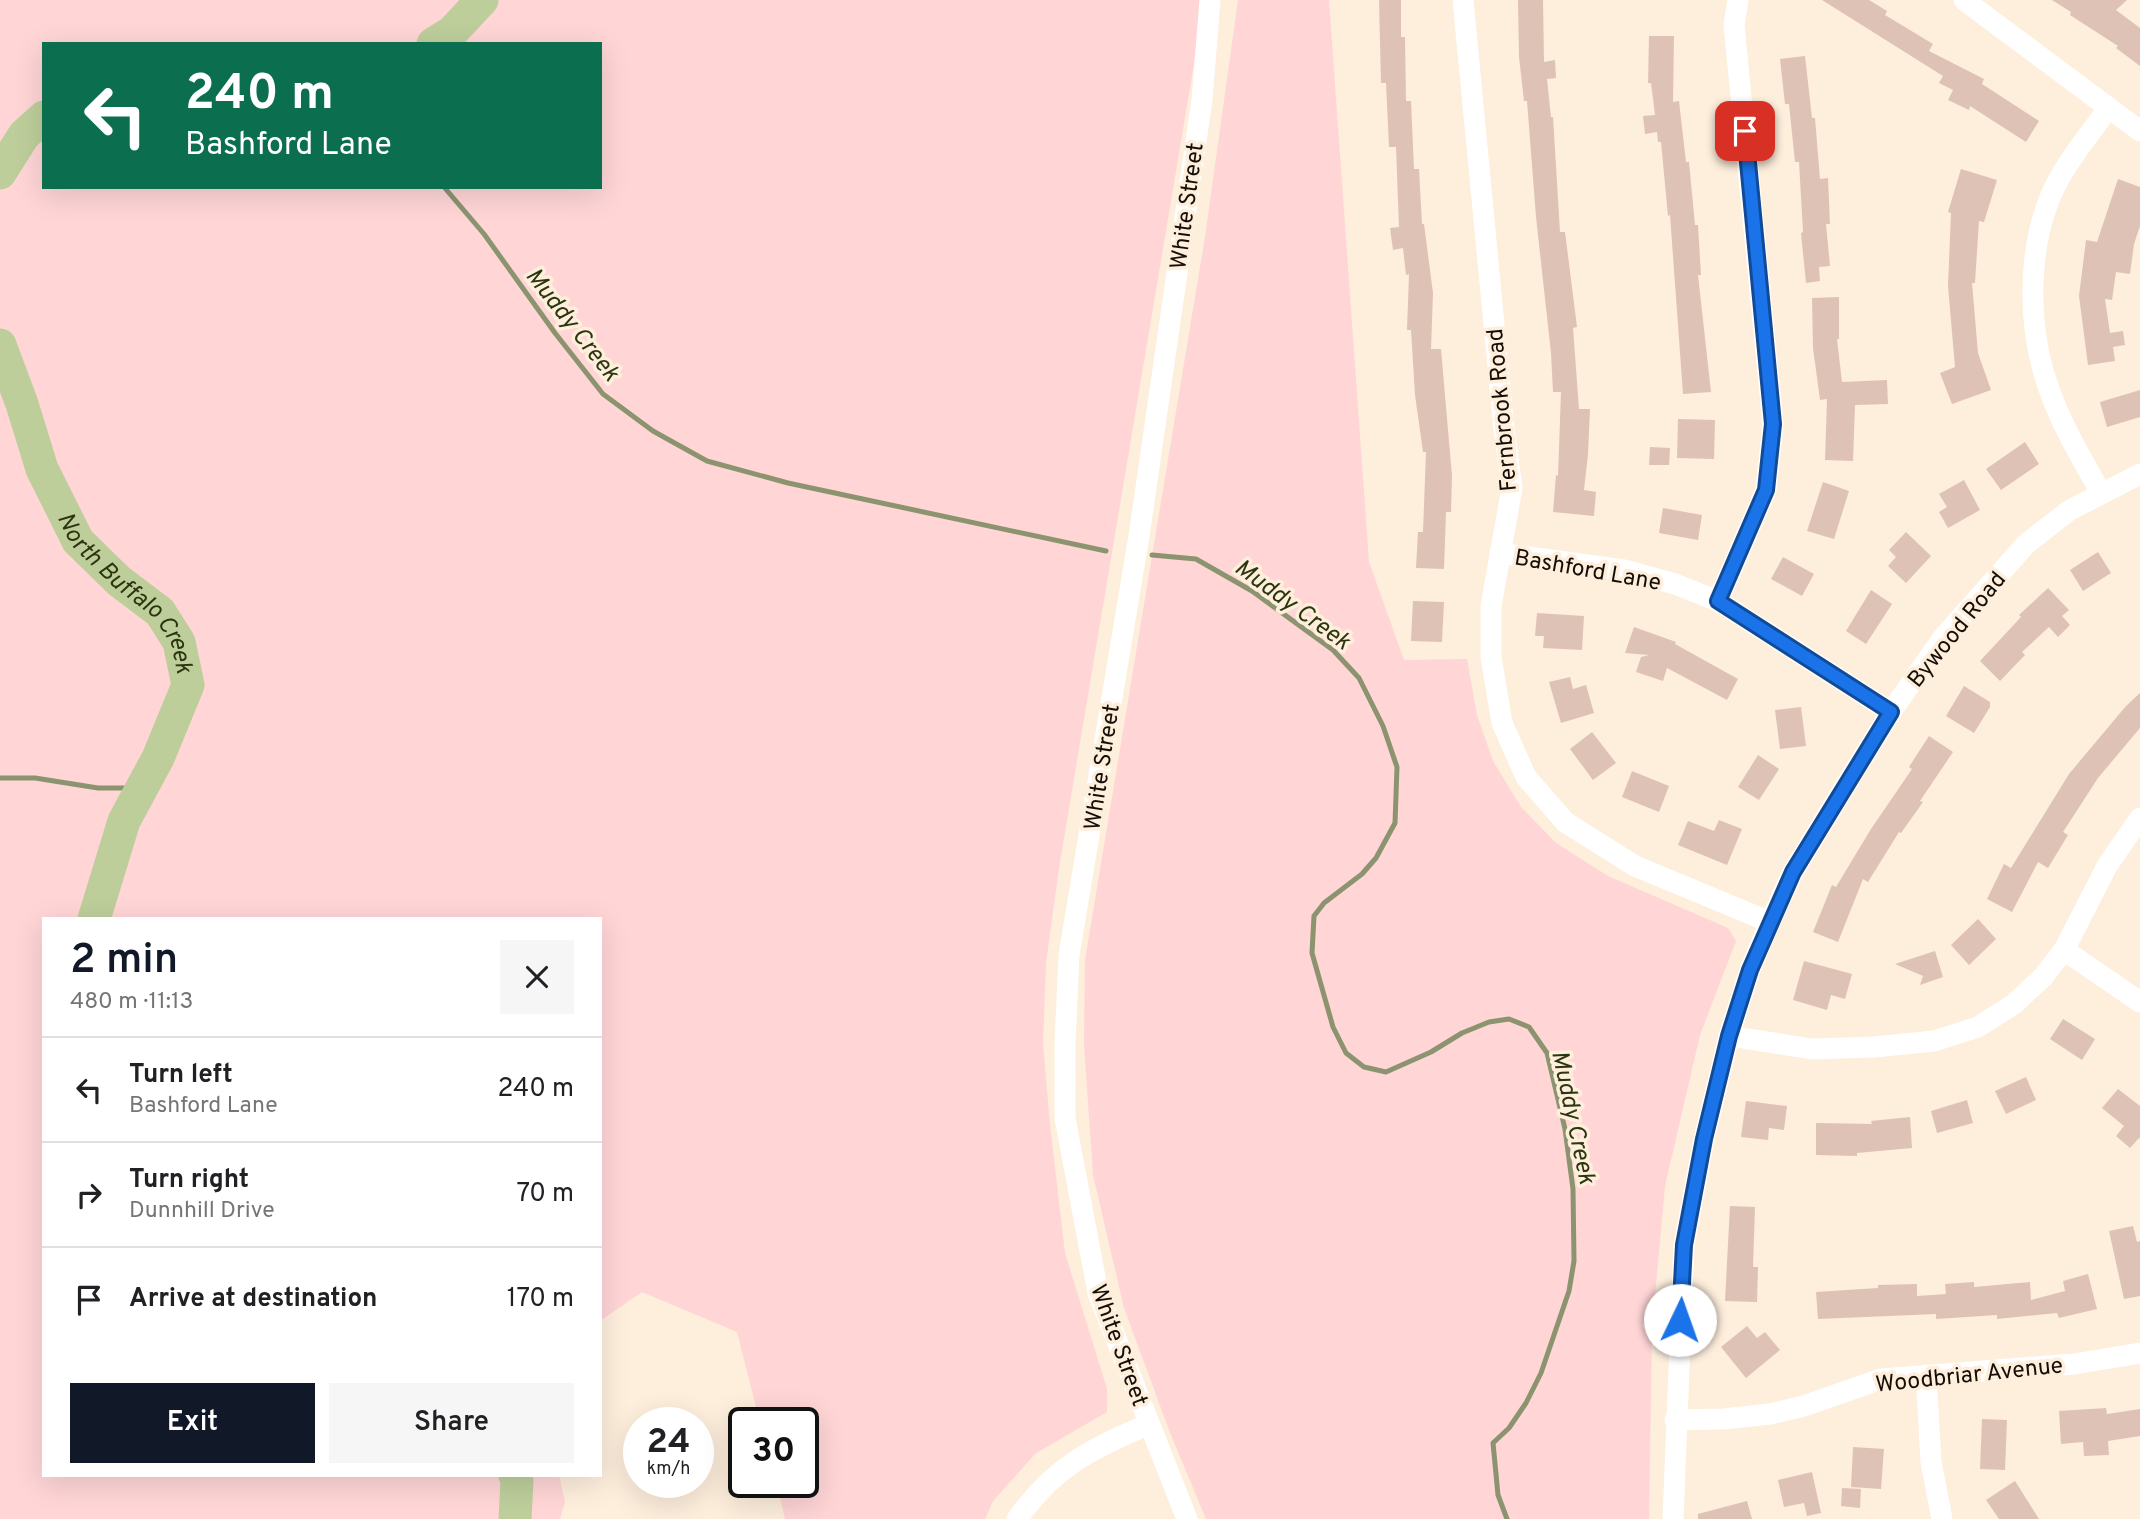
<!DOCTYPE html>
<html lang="en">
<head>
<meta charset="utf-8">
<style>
	:root { --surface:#fff; --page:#f6f6f6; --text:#202124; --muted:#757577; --line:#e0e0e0; --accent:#111827 }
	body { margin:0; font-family:Overpass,sans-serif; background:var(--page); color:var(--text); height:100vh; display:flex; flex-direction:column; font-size:26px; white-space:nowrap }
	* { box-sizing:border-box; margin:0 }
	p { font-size:23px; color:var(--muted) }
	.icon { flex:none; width:38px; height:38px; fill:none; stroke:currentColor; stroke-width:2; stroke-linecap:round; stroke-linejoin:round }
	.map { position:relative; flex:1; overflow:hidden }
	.drawer { position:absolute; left:42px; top:917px; width:560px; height:560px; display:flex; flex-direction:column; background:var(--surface); border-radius:0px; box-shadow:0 7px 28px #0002 }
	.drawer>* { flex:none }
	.guide { position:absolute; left:42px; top:42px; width:560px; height:147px; border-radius:0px; box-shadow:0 7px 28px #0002; background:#0b6e4f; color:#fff; overflow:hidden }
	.speed { position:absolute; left:623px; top:1407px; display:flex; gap:14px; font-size:35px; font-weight:700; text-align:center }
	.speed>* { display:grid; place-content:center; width:91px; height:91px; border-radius:50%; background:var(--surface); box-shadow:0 7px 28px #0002; line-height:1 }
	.speed small { font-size:18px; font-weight:400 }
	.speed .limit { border:4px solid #111; border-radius:10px; background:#fff; color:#111 }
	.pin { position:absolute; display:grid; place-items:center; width:60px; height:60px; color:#fff; margin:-30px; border-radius:14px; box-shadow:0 4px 10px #0006 }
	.me { position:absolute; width:77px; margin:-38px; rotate:3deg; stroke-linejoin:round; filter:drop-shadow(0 0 5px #0008) }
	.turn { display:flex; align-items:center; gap:24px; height:147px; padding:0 28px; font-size:32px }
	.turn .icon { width:91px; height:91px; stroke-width:2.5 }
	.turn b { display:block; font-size:49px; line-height:60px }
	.round { display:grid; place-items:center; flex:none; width:74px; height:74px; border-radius:0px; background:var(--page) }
	.headline { display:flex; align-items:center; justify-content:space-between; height:119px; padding:0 28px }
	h1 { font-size:42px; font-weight:600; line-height:52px; color:var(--accent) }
	.cta { display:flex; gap:14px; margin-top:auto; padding:14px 28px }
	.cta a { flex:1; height:80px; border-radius:0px; background:var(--accent); color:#fff; font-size:28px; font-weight:600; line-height:80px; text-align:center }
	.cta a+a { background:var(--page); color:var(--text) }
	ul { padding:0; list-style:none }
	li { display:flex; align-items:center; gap:21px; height:105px; padding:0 28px; border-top:2px solid var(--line) }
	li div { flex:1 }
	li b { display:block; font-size:26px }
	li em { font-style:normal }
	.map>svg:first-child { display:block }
	.green { fill:#ffd5d6; fill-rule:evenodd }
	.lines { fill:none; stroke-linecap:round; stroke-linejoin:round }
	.stream { stroke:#8b946f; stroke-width:5 }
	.river { stroke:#bdce9b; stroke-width:33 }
	.building { fill:#dfc2b6 }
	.minor { stroke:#fff; stroke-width:21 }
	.route-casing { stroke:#114b97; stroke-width:18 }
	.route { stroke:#1a73e8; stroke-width:12 }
	.labels { text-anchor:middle; stroke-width:7; stroke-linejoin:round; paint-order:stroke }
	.street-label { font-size:23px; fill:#150e07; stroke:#feeedc }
	.water-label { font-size:24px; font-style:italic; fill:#2b350e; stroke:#feeedc }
</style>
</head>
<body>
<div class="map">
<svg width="2140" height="1519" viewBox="0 0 2140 1519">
	<rect width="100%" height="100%" fill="#feeedc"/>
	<g class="green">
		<path d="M0,0H1202L1194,64L1059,868L1046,963L1043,1044L1050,1125L1065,1253L1107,1389V1412L1036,1453L993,1501L985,1519H785L776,1482H803V1423H760L737,1332L642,1292L600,1321V919H44V1475H559L565,1502L560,1519H0ZM44,44H600V187H44Z"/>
		<path d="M1238,0H1329L1369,562L1404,660L1467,659L1477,715L1493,761L1521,807L1556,843L1608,876L1728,928L1736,941L1700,1035L1665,1186L1652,1329L1649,1519H1206L1169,1430L1124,1308L1093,1175L1084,1045L1085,960L1205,237Z"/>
	</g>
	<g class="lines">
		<g class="stream">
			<path d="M444,187L484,234L555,333L603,394L653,431L707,461L788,483L1106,551"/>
			<path d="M1152,555L1196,559L1252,591L1333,650L1359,678L1383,726L1397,767L1395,823L1376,858L1362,874L1324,903L1314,916L1312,953L1333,1027L1346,1053L1364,1067L1386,1072L1431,1052L1462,1033L1489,1022L1509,1019L1529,1027L1547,1053L1565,1129L1573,1189L1574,1261L1569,1291L1541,1373L1526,1403L1509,1428L1493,1443L1498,1495L1507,1519"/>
			<path d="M0,778H35L98,788H142"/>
		</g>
		<g class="river">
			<path d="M433,44L452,32L482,0"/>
			<path d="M0,173L24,135L44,117"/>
			<path id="s1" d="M0,345L22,404L42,469L78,541L119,581L160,612L179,642L188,685L158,758L124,821L94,919"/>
			<path d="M515,1475L517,1481L515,1519"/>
		</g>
	</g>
	<g class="building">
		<path d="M1379,0H1401V37H1405L1406,101H1411L1414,169H1419L1422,224H1424L1433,293L1431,349H1441L1452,476L1451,512H1446L1444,569L1416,568L1418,532H1423L1426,452H1423L1415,395L1411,330H1407L1409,274L1406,275L1403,248L1393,250L1390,228L1399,227L1396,147H1389L1386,83H1381Z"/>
		<path d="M1518,0H1543L1544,62L1555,60L1556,78L1547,79L1551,117H1553L1560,232H1565L1577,327L1573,328L1579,409H1590L1588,454L1584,490L1596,492L1594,516L1553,512L1556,475L1558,476L1561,392H1553L1551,353L1536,217L1527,101H1524L1519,57Z"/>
		<path d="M1822,0H1869L1887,11L1885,15L1933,44L1929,51L1984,79L1982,84L2039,121L2026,142L1970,106L1969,110L1948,100L1953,90L1939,83L1943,76Z"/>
		<path d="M2052,0H2127L2116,10L2140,28V66L2116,48L2118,46L2070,15L2071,12Z"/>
		<path d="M1649,36H1674L1673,102L1679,101L1686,162H1689L1695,225H1698L1701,275H1698L1711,392L1683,394L1670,215L1668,216L1661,142H1658L1657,132L1645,134L1643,116L1655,115L1651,83H1648Z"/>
		<path d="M1805,56L1812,118H1815L1820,179L1828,178L1830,224H1826L1830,266L1819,267L1820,281L1806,283L1801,233L1803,232L1799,162H1795L1789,104H1785L1780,59Z"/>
		<path d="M1961,169L1997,180L1984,222L1979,221L1975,283H1972L1978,353L1991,390L1952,404L1940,373L1955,367L1948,286L1951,213L1948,212Z"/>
		<path d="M2118,179L2140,187V226L2134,244L2130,274L2116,272L2112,300L2105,299L2110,333L2123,331L2125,345L2113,347L2115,361L2088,365L2079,296L2086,240L2097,242Z"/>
		<path d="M1839,297V339H1837L1842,382L1887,380L1888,404L1855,405L1853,461L1825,460L1827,399L1820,400L1813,348L1812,298Z"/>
		<path d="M2140,390V417L2107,427L2100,402Z"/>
		<path d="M1678,419L1715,420L1714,459L1677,458Z"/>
		<path d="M2025,442L2039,464L2001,490L1986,469Z"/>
		<path d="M1650,447L1670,448L1669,465H1649Z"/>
		<path d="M1964,480L1980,510L1948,528L1939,512L1947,507L1939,494Z"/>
		<path d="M1823,482L1849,491L1834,539L1807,531Z"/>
		<path d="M1663,508L1702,515L1698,540L1659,533Z"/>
		<path d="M1906,532L1931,556L1906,583L1888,566L1896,557L1889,550Z"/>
		<path d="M2098,552L2111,573L2083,591L2070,570Z"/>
		<path d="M1783,557L1814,574L1802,596L1771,579Z"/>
		<path d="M2048,588L2069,610L2062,616L2070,625L2058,637L2049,627L2022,652L2025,655L2000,681L1980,661L2021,617L2019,615Z"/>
		<path d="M1871,590L1892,604L1866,644L1846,631Z"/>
		<path d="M1413,601L1444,602L1442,642L1411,641Z"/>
		<path d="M1537,613L1584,616L1582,650L1543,648L1544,636H1535Z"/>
		<path d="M1634,627L1676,642L1675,644L1738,679L1727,700L1667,668L1663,681L1636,672L1641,657L1649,655L1625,653Z"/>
		<path d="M1570,677L1573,689L1586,685L1594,713L1561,723L1549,682Z"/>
		<path d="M1964,686L1990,702V707L1974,733L1946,716Z"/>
		<path d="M2140,693V728L2098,778L2063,832L2068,835L2048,868L2038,862L2012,912L1987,899L2004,864L2011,868L2069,774L2126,706Z"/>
		<path d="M1801,707L1806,746L1780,749L1775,710Z"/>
		<path d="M1592,732L1616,763L1593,780L1570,749Z"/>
		<path d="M1929,736L1953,752L1920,801L1923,802L1901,833L1899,832L1868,882L1863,879L1838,942L1813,932L1832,885L1836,887L1871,829L1912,769L1909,767Z"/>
		<path d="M1758,755L1779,769L1759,800L1738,787Z"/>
		<path d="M1632,771L1669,786L1659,812L1622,797Z"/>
		<path d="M1719,820L1742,829L1727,865L1678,845L1688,821L1714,831Z"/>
		<path d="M1978,919L1996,939L1969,965L1951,945Z"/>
		<path d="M1935,951L1943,977L1920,985L1923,976L1895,964Z"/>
		<path d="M1804,961L1852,974L1845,999L1831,995L1827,1010L1793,1000Z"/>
		<path d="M2063,1019L2095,1039L2082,1060L2050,1039Z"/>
		<path d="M2026,1077L2036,1100L2006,1114L1995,1091Z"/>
		<path d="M2118,1089L2140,1106V1139L2139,1138L2130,1148L2116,1136L2124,1126L2102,1108Z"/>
		<path d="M1967,1100L1973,1123L1937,1133L1931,1111Z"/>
		<path d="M1746,1101L1787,1106L1784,1130L1769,1128L1768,1140L1741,1137Z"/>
		<path d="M1910,1117L1912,1148L1857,1153V1156L1816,1155V1123L1872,1124L1871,1121Z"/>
		<path d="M1730,1206L1755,1207L1753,1267H1758L1757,1302L1725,1301Z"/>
		<path d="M2133,1226L2137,1242L2140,1241V1296L2124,1299L2109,1231Z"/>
		<path d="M2088,1274L2097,1309L2059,1318L2057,1313L1997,1319V1315L1936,1319V1314L1818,1319L1816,1292L1878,1288V1285L1917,1284V1296L1946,1294L1945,1284L1974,1282V1287L2030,1282L2031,1300L2065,1291L2063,1281Z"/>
		<path d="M1747,1326L1757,1338L1765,1332L1780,1350L1746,1378L1721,1347Z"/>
		<path d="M2106,1408L2107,1414L2140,1409V1436L2108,1441L2109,1455L2084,1456L2083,1442L2061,1444L2059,1411Z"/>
		<path d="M1982,1419L2007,1420L2005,1470L1980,1469Z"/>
		<path d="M1853,1447L1884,1449L1881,1489L1851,1487Z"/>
		<path d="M1812,1472L1821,1513L1807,1516L1804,1503L1784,1507L1778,1480Z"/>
		<path d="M2015,1481L2039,1519H1999L1986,1500Z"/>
		<path d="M1842,1488L1861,1489L1860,1508L1841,1506Z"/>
		<path d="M1747,1501L1752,1519H1698V1514Z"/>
	</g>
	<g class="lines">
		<g class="minor">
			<path d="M1463,0L1504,429L1512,488L1491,606V657L1502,723L1526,777L1565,822L1635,866L1770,922"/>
			<path d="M1964,0L2140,131"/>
			<path d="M2101,493C2082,459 2062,426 2049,389C2026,325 2026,237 2060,177C2074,152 2093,130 2109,107"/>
			<path d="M1500,553L1624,570L1675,584L1718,601L1891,712"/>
			<path d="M1718,601L1766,490L1773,424L1734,25L1738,0"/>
			<path d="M2064,950L2140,1002"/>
			<path d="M1729,1036L1812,1049L1874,1047L1934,1041L1978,1027L2014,1004L2043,977L2064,950L2107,866L2140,818"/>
			<path d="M1926,1375L1931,1462L1942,1519"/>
			<path d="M1675,1420L1723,1419L1770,1414L1804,1406L1881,1379L2074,1364L2140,1353"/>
			<path d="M1017,1519C1055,1466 1091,1449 1149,1424"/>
			<path d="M1187,1519L1098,1293L1065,1118V1043L1069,955L1139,536L1202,100L1210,0"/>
			<path d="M1673,1519L1684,1245L1704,1139L1729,1036L1750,970L1770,922L1793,872L1852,775L1891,712L1942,639L2026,544L2070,510L2140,474"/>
		</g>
	</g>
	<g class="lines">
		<defs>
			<path id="route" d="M1680,1320L1684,1245L1704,1139L1729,1036L1750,970L1793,872L1891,712L1718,601L1766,490L1773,424L1745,131"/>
		</defs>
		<use href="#route" class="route-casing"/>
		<use href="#route" class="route"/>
	</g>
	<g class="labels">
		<g class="street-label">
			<text transform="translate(1186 206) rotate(-82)" y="8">White Street</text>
			<text transform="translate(1501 410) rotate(-95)" y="8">Fernbrook Road</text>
			<text transform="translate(1588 569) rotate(10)" y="8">Bashford Lane</text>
			<text transform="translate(1956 629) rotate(-51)" y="8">Bywood Road</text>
			<text transform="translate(1101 767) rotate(-81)" y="8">White Street</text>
			<text transform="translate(1120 1345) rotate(70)" y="8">White Street</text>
			<text transform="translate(1969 1374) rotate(-6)" y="8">Woodbriar Avenue</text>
		</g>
		<g class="water-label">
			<text transform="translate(573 324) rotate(52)" y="8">Muddy Creek</text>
			<text dy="8" stroke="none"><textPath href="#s1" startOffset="284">North Buffalo Creek</textPath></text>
			<text transform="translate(1293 604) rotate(36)" y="8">Muddy Creek</text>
			<text transform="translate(1574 1117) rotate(78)" y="8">Muddy Creek</text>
		</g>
	</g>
</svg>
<div class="speed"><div>24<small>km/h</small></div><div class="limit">30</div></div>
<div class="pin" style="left:1745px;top:131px;background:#d93025"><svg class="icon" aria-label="arrive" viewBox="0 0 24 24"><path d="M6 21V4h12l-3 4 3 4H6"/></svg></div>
<svg class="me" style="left:1680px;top:1320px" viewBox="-20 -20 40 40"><circle r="19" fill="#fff"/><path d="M0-13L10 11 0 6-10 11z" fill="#1a73e8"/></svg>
<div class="guide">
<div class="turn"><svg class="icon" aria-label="left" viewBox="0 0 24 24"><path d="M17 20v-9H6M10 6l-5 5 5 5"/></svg><div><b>240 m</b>Bashford Lane</div></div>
</div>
<section class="drawer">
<div class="headline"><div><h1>2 min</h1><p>480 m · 11:13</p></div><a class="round"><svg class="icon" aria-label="close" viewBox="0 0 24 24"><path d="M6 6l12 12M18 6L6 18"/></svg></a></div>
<ul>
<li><svg class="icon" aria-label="left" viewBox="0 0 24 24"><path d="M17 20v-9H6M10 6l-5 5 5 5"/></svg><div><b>Turn left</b><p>Bashford Lane</p></div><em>240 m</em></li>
<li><svg class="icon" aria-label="right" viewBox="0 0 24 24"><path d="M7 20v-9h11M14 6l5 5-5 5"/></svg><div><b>Turn right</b><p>Dunnhill Drive</p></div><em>70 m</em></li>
<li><svg class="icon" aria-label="arrive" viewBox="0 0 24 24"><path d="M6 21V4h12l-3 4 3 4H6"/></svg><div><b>Arrive at destination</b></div><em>170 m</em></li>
</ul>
<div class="cta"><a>Exit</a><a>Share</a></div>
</section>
</div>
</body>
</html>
